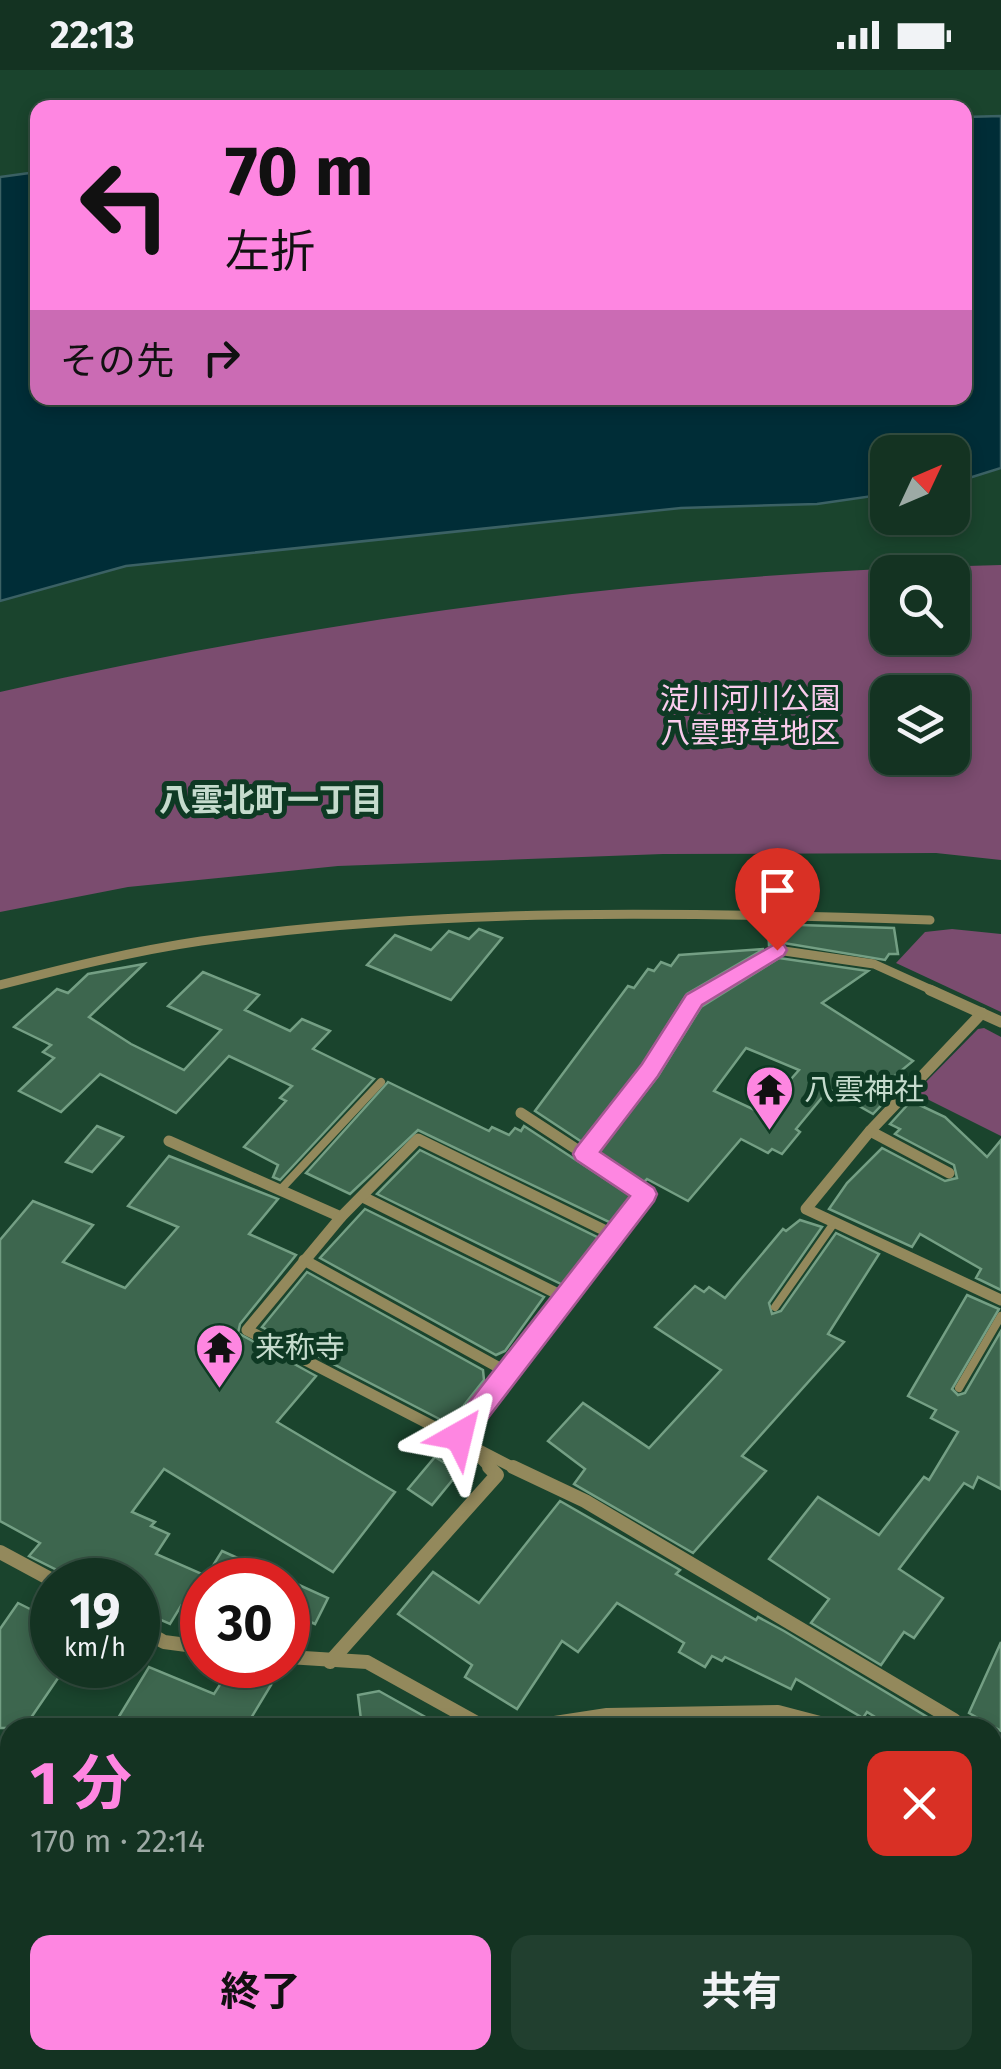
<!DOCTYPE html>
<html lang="ja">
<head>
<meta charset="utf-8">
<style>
	:root { --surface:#143322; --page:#213f2f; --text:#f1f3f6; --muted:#9daaa5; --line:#334e40; --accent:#fe86e1 }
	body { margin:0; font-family:"Fira Sans","Noto Sans JP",sans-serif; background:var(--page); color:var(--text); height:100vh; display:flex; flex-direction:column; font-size:38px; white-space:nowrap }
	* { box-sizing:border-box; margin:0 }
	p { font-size:32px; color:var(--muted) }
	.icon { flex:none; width:55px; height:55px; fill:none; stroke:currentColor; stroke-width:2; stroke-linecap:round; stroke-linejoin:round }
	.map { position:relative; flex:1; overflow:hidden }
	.panel { position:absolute; left:0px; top:1648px; width:1002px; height:352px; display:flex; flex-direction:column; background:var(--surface); border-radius:30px 30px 0 0; box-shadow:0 5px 15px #0003,0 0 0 2px var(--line) }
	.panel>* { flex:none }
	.hud { position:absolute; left:30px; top:30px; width:942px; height:305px; border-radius:20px; box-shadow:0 5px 15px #0003,0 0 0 2px var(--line); background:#fe86e1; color:#111; overflow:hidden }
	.needle { width:65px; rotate:46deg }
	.fabs { position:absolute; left:870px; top:365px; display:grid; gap:20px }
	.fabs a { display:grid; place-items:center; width:100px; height:100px; border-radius:20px; background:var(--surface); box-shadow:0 5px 15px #0003,0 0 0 2px var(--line); font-size:50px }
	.speed { position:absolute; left:30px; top:1488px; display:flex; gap:20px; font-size:50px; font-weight:700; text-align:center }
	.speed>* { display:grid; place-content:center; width:130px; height:130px; border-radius:50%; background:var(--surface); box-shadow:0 5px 15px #0003,0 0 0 2px var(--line); line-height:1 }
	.speed small { font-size:25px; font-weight:400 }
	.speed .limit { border:15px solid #d22; background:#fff; color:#111 }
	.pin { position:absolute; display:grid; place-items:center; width:85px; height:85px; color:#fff; margin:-102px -42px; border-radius:50% 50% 50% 0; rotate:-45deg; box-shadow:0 0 10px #0007 }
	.pin .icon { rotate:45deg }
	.me { position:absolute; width:110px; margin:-55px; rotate:37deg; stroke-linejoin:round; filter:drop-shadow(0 0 8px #0008) }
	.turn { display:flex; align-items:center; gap:35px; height:210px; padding:0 30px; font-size:45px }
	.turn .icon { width:130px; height:130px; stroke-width:2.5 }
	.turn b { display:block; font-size:70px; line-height:85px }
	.then { display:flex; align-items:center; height:95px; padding:0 30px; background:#0003; gap:20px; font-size:38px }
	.round { display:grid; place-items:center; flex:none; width:105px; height:105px; border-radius:20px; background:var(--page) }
	.headline { display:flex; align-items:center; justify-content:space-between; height:170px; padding:0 30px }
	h1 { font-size:60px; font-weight:700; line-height:75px; color:var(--accent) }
	.primary-button { display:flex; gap:20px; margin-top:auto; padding:20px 30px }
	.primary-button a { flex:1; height:115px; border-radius:20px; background:var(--accent); color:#111; font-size:40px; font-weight:700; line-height:115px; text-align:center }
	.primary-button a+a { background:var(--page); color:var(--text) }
	.status { display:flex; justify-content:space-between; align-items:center; height:70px; padding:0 50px; background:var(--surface); direction:ltr }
	.status svg { height:28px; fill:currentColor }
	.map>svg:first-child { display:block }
	.green { fill:#7b4c6f; fill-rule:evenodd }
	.water { fill:#002d37; stroke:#3b6164; stroke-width:2.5 }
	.building { fill:#3d664e; stroke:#749f84; stroke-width:2.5; fill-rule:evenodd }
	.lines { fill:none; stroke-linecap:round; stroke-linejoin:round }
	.service { stroke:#93895c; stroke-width:8 }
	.minor-far2 { stroke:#93895c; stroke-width:9 }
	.minor-far1 { stroke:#93895c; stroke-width:11 }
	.minor { stroke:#93895c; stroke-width:14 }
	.route { fill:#fe86e1; stroke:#a55792; stroke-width:2.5 }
	.labels { text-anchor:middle; stroke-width:10; stroke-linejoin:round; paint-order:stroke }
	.park-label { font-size:30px; fill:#f9cbec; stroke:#0e3923 }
	.poi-label { font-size:30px; fill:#c5dbcd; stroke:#0e3923; text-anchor:start }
	.neighbourhood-label { font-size:32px; font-weight:bold; fill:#c5dbcd; stroke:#0e3923 }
</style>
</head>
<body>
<div class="status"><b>22:13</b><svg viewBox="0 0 49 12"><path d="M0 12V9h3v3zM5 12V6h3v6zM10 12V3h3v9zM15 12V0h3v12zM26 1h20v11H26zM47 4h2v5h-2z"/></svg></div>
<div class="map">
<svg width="1001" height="1999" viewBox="0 0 1001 1999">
	<rect width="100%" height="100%" fill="#1a442d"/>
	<g class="green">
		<path d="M1001,495V790L936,783L663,784L338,796L128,817L0,842V622C328,547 665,502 1001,495ZM888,502H952V568H888ZM888,622H952V688H888Z"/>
		<path d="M952,859L1001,864V942L896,893L925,862Z"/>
		<path d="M984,958L1001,967V1066L915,1023L978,959Z"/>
	</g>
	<path class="water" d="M1001,46V398L953,413L952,382H888L887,424L817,434L681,438L126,496L0,531V107L37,102L38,328H965V47Z"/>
	<g class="building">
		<path d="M768,854L894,858L898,884H889L885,890L778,872L769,875Z"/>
		<path d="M479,859L502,868L451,930L367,895L395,865L431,880L449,861L469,869Z"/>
		<path d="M764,879L687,924L642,995L582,1072L535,1041L628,916L634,918L648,899L654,901L661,892L671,896L679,885Z"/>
		<path d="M779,888L868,901L822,933L913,991L880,1018L893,1023L873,1044L829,1019L796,1059L800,1062L782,1084L772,1079L768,1083L741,1069L688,1131L647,1109L644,1112L598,1082L658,1006L701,937ZM746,978L799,1000L761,1043L714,1021Z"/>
		<path d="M144,894L89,947L131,974L184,1000L221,960L168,936L203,902L259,925L245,940L290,961L302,949L330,961L313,979L374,1009L280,1110L273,1107L278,1095L244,1077L286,1031L280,1028L292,1016L229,986L176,1043L100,1004L61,1042L19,1021L54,988L43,982L51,975L14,957L57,919L68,923L88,904Z"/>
		<path d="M388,1012L489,1061L492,1057L509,1065L515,1058L521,1061L524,1056L631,1126L611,1153L418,1060L350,1124L306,1103Z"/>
		<path d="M911,1031L945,1047L987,1087L1001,1070V1220L976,1208L981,1199L920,1164L912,1177L829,1139L847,1113L882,1078L945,1111L957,1108L954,1095L895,1064L900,1059L890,1054Z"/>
		<path d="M97,1056L123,1067L92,1102L66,1092Z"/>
		<path d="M420,1080L599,1168L563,1215L377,1124Z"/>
		<path d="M169,1086L278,1129L249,1164L296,1185L240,1254L238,1263L316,1306L277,1352L395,1422L333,1502L164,1399L132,1442L155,1452L151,1456L169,1464L156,1484L202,1504V1533L187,1526L170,1554L138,1540V1510H77L29,1486L40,1473L0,1451V1170L33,1131L93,1155L63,1192L125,1218L178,1157L128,1136Z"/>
		<path d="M365,1139L544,1227L505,1281L496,1285L320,1188Z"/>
		<path d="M800,1150L822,1157L769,1233L772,1244L781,1241L836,1163L879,1184L828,1264L844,1272L742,1386L766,1401L693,1483L574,1414L585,1399L548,1371L583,1333L649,1378L721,1300L655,1257L695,1216L704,1222L709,1217L725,1228L783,1159L786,1161Z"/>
		<path d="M307,1202L483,1300L484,1310L449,1354L262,1257Z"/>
		<path d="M967,1225L999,1239L952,1319L958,1325L965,1323L1001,1261V1419L978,1407L973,1418L964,1413L899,1499L943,1528L914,1568L904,1562L881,1595L811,1553L829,1529L769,1489L818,1427L879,1465L924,1407L929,1410L958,1362L931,1348L936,1340L908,1326Z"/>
		<path d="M435,1387L459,1402L432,1435L408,1419Z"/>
		<path d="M560,1431L680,1500L676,1504L756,1550L758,1547L784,1561L939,1654V1658H893L867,1642L863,1648L796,1609L791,1619L725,1587L722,1591L712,1586L705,1597L679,1582L684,1573L617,1533L578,1582L562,1571L517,1639L465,1607L472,1595L398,1544L433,1502L479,1533Z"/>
		<path d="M222,1481L287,1510H204Z"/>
		<path d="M288,1510L328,1528L315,1554L288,1542Z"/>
		<path d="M18,1533L52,1550V1595H67L24,1658H0V1559Z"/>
		<path d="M1001,1572V1661L969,1643Z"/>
		<path d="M232,1596L271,1615L245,1658H112L149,1597L214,1624Z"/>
		<path d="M379,1621L445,1658H362L358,1625Z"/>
	</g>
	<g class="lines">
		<g class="service">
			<path d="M282,1118L381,1012"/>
			<path d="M775,1237L834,1153"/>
			<path d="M959,1318L1001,1246"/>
		</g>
		<g class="minor-far2">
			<path d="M0,915C66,898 133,881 201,871C442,837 687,842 930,850"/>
			<path d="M707,922L777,880L874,894L936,922"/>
		</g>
		<g class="minor-far1">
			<path d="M930,920L1001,952"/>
			<path d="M982,943L870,1061L806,1139L1001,1230"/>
			<path d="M870,1061L949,1103"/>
			<path d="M169,1071L341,1147"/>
			<path d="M585,1084L650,1000L694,930L711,920"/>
			<path d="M363,1127L564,1227"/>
			<path d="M304,1190L507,1302"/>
			<path d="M492,1400L459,1366L645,1124L521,1043"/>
			<path d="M518,1400L247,1260L341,1147L418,1069L612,1164"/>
		</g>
		<g class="minor">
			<path d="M513,1397L585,1431L954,1650L949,1658"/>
			<path d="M0,1482L52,1510"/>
			<path d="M138,1557L164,1572L202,1577"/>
			<path d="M288,1587L367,1592L486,1658"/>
			<path d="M330,1592L497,1405L489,1397"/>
			<path d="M522,1658L607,1645L778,1642L839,1658"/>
			<path d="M992,1730L1001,1734"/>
			<path d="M278,1999L284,1990"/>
			<path d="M735,1999L741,1990"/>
		</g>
	</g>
	<path class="route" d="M777,873L784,875L787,880L784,885L702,935L658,1006L600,1082L654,1118L657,1124L654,1131L468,1374L459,1377L449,1374L445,1366L449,1358L630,1126L576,1090L573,1084L576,1078L642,994L686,925Z"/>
	<defs>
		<symbol id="temple-pin" viewBox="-11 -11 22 30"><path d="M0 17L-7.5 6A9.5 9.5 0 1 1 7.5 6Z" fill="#fe86e1" stroke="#0e3923"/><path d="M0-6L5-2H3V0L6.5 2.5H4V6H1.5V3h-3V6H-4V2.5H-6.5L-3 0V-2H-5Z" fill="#111"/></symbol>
	</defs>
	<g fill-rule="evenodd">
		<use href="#temple-pin" x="742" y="992" width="55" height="75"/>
		<use href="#temple-pin" x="192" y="1250" width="55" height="75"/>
	</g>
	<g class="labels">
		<g class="park-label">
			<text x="750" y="639">淀川河川公園<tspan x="750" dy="34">八雲野草地区</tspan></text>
		</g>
		<g class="poi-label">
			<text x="804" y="1030">八雲神社</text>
			<text x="255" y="1288">来称寺</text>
		</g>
		<g class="neighbourhood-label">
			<text x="271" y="741">八雲北町一丁目</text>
		</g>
	</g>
</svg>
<div class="fabs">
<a><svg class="needle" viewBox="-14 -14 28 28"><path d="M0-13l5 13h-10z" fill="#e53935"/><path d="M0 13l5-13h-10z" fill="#9daaa5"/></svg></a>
<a><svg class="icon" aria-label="search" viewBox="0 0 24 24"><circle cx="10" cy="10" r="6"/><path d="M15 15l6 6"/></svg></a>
<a><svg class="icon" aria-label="layers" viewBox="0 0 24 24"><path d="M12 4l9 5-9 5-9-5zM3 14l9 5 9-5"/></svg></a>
</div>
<div class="speed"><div>19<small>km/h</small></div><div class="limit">30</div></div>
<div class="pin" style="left:777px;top:880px;background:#d93025"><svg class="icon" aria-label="arrive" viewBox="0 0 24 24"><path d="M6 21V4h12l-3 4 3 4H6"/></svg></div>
<svg class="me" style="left:459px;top:1366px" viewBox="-20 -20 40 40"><path d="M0-17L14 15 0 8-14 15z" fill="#fe86e1" stroke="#fff" stroke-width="4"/></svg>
<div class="hud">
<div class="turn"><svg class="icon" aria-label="left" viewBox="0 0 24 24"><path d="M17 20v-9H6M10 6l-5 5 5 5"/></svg><div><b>70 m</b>左折</div></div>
<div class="then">その先<svg class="icon" aria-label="right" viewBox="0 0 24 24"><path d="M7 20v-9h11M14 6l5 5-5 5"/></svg></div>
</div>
<section class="panel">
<div class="headline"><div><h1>1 分</h1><p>170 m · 22:14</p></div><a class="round" style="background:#d93025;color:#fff"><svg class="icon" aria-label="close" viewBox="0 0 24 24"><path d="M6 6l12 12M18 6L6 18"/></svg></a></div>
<div class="primary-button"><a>終了</a><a>共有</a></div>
</section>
</div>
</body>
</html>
